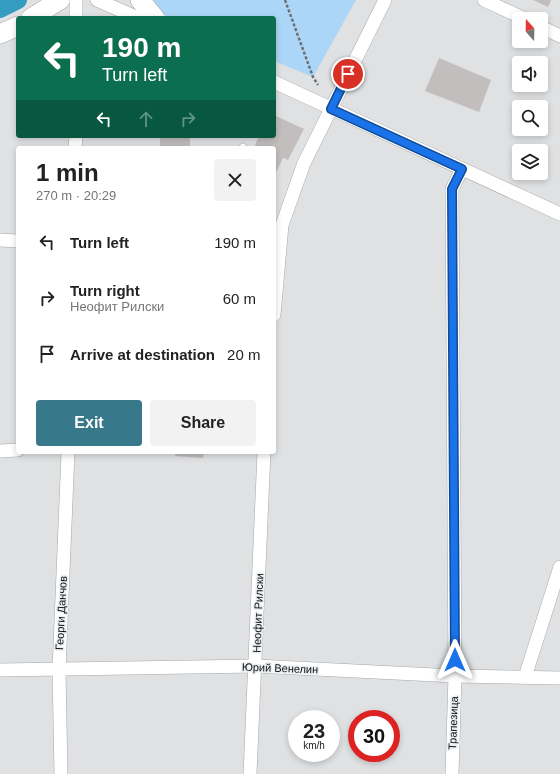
<!DOCTYPE html>
<html lang="en">
<head>
<meta charset="utf-8">
<style>
	:root { --surface:#fff; --page:#f2f2f2; --text:#222; --muted:#767676; --accent:#38788b }
	body { margin:0; font-family:Arial,sans-serif; background:var(--page); color:var(--text); height:100vh; display:flex; flex-direction:column; font-size:15px; white-space:nowrap }
	* { box-sizing:border-box; margin:0 }
	p { font-size:13px; color:var(--muted) }
	.icon { flex:none; width:22px; height:22px; fill:none; stroke:currentColor; stroke-width:2; stroke-linecap:round; stroke-linejoin:round }
	.map { position:relative; flex:1; overflow:hidden }
	.sheet { position:absolute; left:16px; top:146px; width:260px; height:308px; display:flex; flex-direction:column; background:var(--surface); border-radius:4px; box-shadow:0 2px 6px #0003 }
	.sheet>* { flex:none }
	.guide { position:absolute; left:16px; top:16px; width:260px; height:122px; border-radius:4px; box-shadow:0 2px 6px #0003; background:#0b6e4f; color:#fff; overflow:hidden }
	.needle { width:26px; rotate:340deg }
	.tools { position:absolute; left:512px; top:12px; display:grid; gap:8px }
	.tools a { display:grid; place-items:center; width:36px; height:36px; border-radius:4px; background:var(--surface); box-shadow:0 2px 6px #0003; font-size:20px }
	.speed { position:absolute; left:288px; top:710px; display:flex; gap:8px; font-size:20px; font-weight:700; text-align:center }
	.speed>* { display:grid; place-content:center; width:52px; height:52px; border-radius:50%; background:var(--surface); box-shadow:0 2px 6px #0003; line-height:1 }
	.speed small { font-size:10px; font-weight:400 }
	.speed .limit { border:6px solid #d22; background:#fff; color:#111 }
	.pin { position:absolute; display:grid; place-items:center; width:34px; height:34px; color:#fff; margin:-17px; border:2px solid #fff; border-radius:50%; box-shadow:0 1px 4px #0007 }
	.me { position:absolute; width:44px; margin:-22px; rotate:0deg; stroke-linejoin:round; filter:drop-shadow(0 0 3px #0008) }
	.turn { display:flex; align-items:center; gap:14px; height:84px; padding:0 20px; font-size:18px }
	.turn .icon { width:52px; height:52px; stroke-width:2.5 }
	.turn b { display:block; font-size:28px; line-height:34px }
	.lanes { display:flex; align-items:center; height:38px; padding:0 20px; background:#0003; justify-content:center; gap:20px; direction:ltr }
	.lanes .off { opacity:.35 }
	.round { display:grid; place-items:center; flex:none; width:42px; height:42px; border-radius:4px; background:var(--page) }
	.head { display:flex; align-items:center; justify-content:space-between; height:68px; padding:0 20px }
	h1 { font-size:24px; font-weight:700; line-height:30px }
	.cta { display:flex; gap:8px; margin-top:auto; padding:8px 20px }
	.cta a { flex:1; height:46px; border-radius:4px; background:var(--accent); color:#fff; font-size:16px; font-weight:700; line-height:46px; text-align:center }
	.cta a+a { background:var(--page); color:var(--text) }
	ul { padding:0; list-style:none }
	li { display:flex; align-items:center; gap:12px; height:56px; padding:0 20px }
	li div { flex:1 }
	li b { display:block; font-size:15px }
	li em { font-style:normal }
	.map>svg:first-child { display:block }
	.green { fill:#acd6f8 }
	.lines { fill:none; stroke-linecap:round; stroke-linejoin:round }
	.canal { stroke:#339cc0; stroke-width:18 }
	.building { fill:#c1bebd }
	.lane-casing { stroke:#a5a7a9; stroke-width:8 }
	.street-casing { stroke:#a5a7a9; stroke-width:14 }
	.secondary-casing { stroke:#a5a7a9; stroke-width:20 }
	.path { stroke:#6e6f70; stroke-width:2.5; stroke-dasharray:3 2; stroke-linecap:butt }
	.lane { stroke:#fff; stroke-width:7 }
	.street { stroke:#fff; stroke-width:13 }
	.secondary { stroke:#fff; stroke-width:19 }
	.route-casing { stroke:#114b97; stroke-width:10 }
	.route { stroke:#1a73e8; stroke-width:7 }
	.labels { text-anchor:middle; stroke-width:3; stroke-linejoin:round; paint-order:stroke }
	.street-label { font-size:11px; fill:#0e0f0f; stroke:#eceff1 }
</style>
</head>
<body>
<div class="map">
<svg width="560" height="774" viewBox="0 0 560 774">
	<rect width="100%" height="100%" fill="#dfe1e3"/>
	<path class="green" d="M152,0H356L313,77L274,61V18H171C163,15 157,7 152,0Z"/>
	<g class="lines">
		<path class="canal" d="M0,9L18,0"/>
	</g>
	<g class="building">
		<path d="M533,0H551L548,7Z"/>
		<path d="M439,58L491,80L479,112L425,91Z"/>
		<path d="M274,115L304,129L288,160L283,158L274,177V148H260L255,145L259,136H274Z"/>
		<rect x="160" y="136" width="30" height="12"/>
		<path d="M176,452H204L203,458L175,456Z"/>
	</g>
	<g class="lines">
		<defs>
			<path id="lane" d="M242,148L243,147"/>
			<g id="street">
				<path d="M76,0V18"/>
				<path d="M97,0L138,18"/>
				<path d="M484,0L525,19"/>
				<path d="M541,27L560,36"/>
				<path d="M274,82L560,214"/>
				<path d="M75,148L76,136"/>
				<path d="M0,240L18,241"/>
				<path d="M274,315L282,225L304,163L385,0"/>
				<path d="M0,451L18,450"/>
				<path d="M0,670L256,666L455,676L560,678"/>
				<path d="M525,677L560,567"/>
				<path d="M61,774L59,670L68,452"/>
				<path d="M250,774L264,452"/>
				<path d="M452,774L455,676L452,189L462,169"/>
			</g>
			<g id="secondary">
				<path d="M140,0L155,18"/>
				<path d="M31,18L60,0"/>
				<path d="M0,34L18,26"/>
			</g>
		</defs>
		<use href="#lane" class="lane-casing"/>
		<use href="#street" class="street-casing"/>
		<use href="#secondary" class="secondary-casing"/>
		<path class="path" d="M285,0L313,77L318,85"/>
		<use href="#lane" class="lane"/>
		<use href="#street" class="street"/>
		<use href="#secondary" class="secondary"/>
	</g>
	<g class="lines">
		<defs>
			<path id="route" d="M348,74L331,109L462,169L452,189L455,660"/>
		</defs>
		<use href="#route" class="route-casing"/>
		<use href="#route" class="route"/>
	</g>
	<g class="labels">
		<g class="street-label">
			<text transform="translate(61 613) rotate(-87)" y="4">Георги Данчов</text>
			<text transform="translate(258 613) rotate(-88)" y="4">Неофит Рилски</text>
			<text transform="translate(280 668) rotate(2)" y="4">Юрий Венелин</text>
			<text transform="translate(453 723) rotate(-88)" y="4">Трапезица</text>
		</g>
	</g>
</svg>
<div class="tools">
<a><svg class="needle" viewBox="-14 -14 28 28"><path d="M0-13l5 13h-10z" fill="#e53935"/><path d="M0 13l5-13h-10z" fill="#767676"/></svg></a>
<a><svg class="icon" aria-label="sound" viewBox="0 0 24 24"><path d="M4 9h4l5-4v14l-5-4H4zM17 9q2 3 0 6"/></svg></a>
<a><svg class="icon" aria-label="search" viewBox="0 0 24 24"><circle cx="10" cy="10" r="6"/><path d="M15 15l6 6"/></svg></a>
<a><svg class="icon" aria-label="layers" viewBox="0 0 24 24"><path d="M12 4l9 5-9 5-9-5zM3 14l9 5 9-5"/></svg></a>
</div>
<div class="speed"><div>23<small>km/h</small></div><div class="limit">30</div></div>
<div class="pin" style="left:348px;top:74px;background:#d93025"><svg class="icon" aria-label="arrive" viewBox="0 0 24 24"><path d="M6 21V4h12l-3 4 3 4H6"/></svg></div>
<svg class="me" style="left:455px;top:660px" viewBox="-20 -20 40 40"><path d="M0-17L14 15 0 8-14 15z" fill="#1a73e8" stroke="#fff" stroke-width="4"/></svg>
<div class="guide">
<div class="turn"><svg class="icon" aria-label="left" viewBox="0 0 24 24"><path d="M17 20v-9H6M10 6l-5 5 5 5"/></svg><div><b>190 m</b>Turn left</div></div>
<div class="lanes"><svg class="icon" aria-label="left" viewBox="0 0 24 24"><path d="M17 20v-9H6M10 6l-5 5 5 5"/></svg><svg class="icon off" aria-label="ahead" viewBox="0 0 24 24"><path d="M12 20V5M6 11l6-6 6 6"/></svg><svg class="icon off" aria-label="right" viewBox="0 0 24 24"><path d="M7 20v-9h11M14 6l5 5-5 5"/></svg></div>
</div>
<section class="sheet">
<div class="head"><div><h1>1 min</h1><p>270 m · 20:29</p></div><a class="round"><svg class="icon" aria-label="close" viewBox="0 0 24 24"><path d="M6 6l12 12M18 6L6 18"/></svg></a></div>
<ul>
<li><svg class="icon" aria-label="left" viewBox="0 0 24 24"><path d="M17 20v-9H6M10 6l-5 5 5 5"/></svg><div><b>Turn left</b></div><em>190 m</em></li>
<li><svg class="icon" aria-label="right" viewBox="0 0 24 24"><path d="M7 20v-9h11M14 6l5 5-5 5"/></svg><div><b>Turn right</b><p>Неофит Рилски</p></div><em>60 m</em></li>
<li><svg class="icon" aria-label="arrive" viewBox="0 0 24 24"><path d="M6 21V4h12l-3 4 3 4H6"/></svg><div><b>Arrive at destination</b></div><em>20 m</em></li>
</ul>
<div class="cta"><a>Exit</a><a>Share</a></div>
</section>
</div>
</body>
</html>
